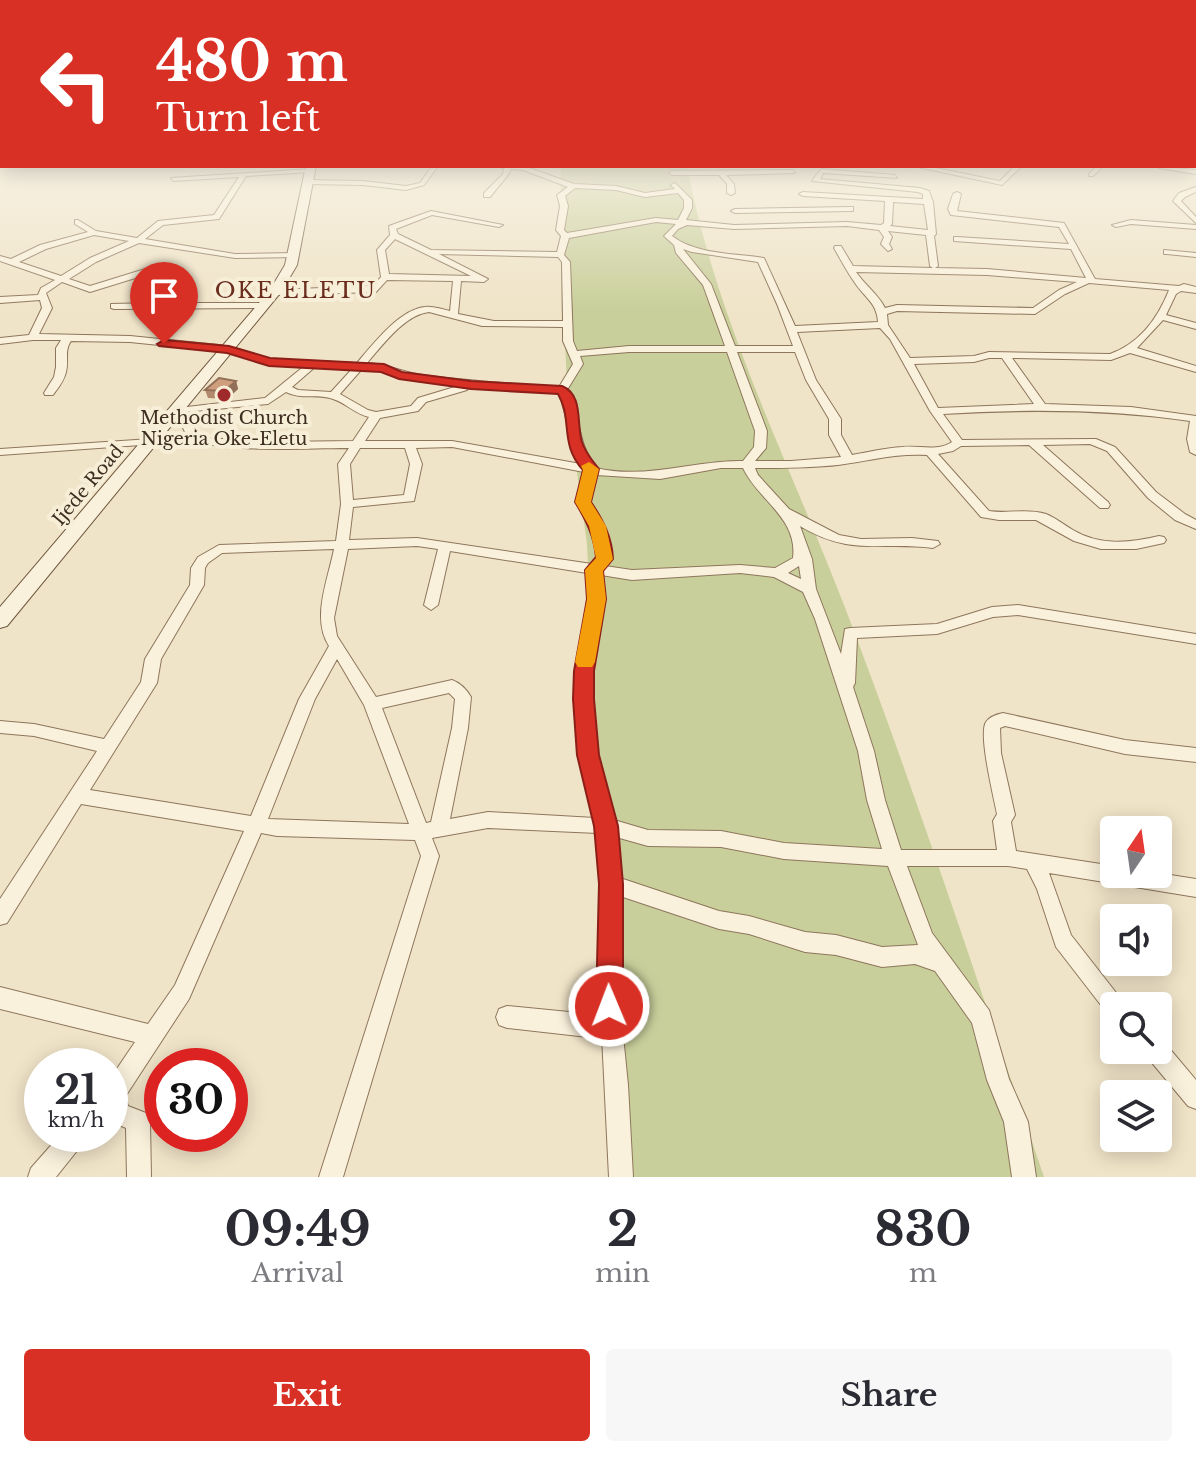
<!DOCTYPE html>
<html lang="en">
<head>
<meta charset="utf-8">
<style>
	:root { --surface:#fff; --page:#f7f7f7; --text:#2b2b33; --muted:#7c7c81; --accent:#d93025 }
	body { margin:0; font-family:"Libre Baskerville",serif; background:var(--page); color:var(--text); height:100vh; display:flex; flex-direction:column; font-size:30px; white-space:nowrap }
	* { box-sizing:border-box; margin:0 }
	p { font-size:26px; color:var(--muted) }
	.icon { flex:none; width:44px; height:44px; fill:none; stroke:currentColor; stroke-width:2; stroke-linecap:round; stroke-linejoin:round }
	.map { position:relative; height:1177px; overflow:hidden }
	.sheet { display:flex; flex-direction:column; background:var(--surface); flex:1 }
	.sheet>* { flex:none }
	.top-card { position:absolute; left:0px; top:0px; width:1196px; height:168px; box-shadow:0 4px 20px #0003; background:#d93025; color:#fff; overflow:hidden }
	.needle { width:52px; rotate:13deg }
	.buttons { position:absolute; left:1100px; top:816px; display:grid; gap:16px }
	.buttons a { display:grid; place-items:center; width:72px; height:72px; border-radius:8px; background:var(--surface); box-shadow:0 4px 20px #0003; font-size:40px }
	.speed { position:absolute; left:24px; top:1048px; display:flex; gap:16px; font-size:40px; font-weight:700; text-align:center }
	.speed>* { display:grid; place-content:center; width:104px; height:104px; border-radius:50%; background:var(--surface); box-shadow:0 4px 20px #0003; line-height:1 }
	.speed small { font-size:20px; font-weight:400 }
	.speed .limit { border:12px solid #d22; background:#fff; color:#111 }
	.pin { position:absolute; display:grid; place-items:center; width:68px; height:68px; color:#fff; margin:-82px -34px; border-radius:50% 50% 50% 0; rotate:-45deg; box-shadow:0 0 8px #0007 }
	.pin .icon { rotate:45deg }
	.me { position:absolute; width:88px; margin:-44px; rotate:359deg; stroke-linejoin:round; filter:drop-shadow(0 0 6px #0008) }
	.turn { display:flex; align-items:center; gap:28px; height:168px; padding:0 24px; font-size:36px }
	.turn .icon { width:104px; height:104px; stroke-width:2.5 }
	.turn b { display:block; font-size:56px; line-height:68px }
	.eta { display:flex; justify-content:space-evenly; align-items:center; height:136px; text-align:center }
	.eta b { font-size:48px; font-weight:700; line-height:56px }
	.cta { display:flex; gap:16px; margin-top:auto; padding:16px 24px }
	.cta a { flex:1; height:92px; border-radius:8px; background:var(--accent); color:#fff; font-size:32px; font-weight:700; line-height:92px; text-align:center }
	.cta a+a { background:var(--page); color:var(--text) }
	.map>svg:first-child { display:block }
	.green { fill:#c9cf9b }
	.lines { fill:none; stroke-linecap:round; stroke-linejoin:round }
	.minor-casing { stroke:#8d765c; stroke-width:2 }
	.secondary-casing { stroke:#6f573f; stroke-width:2 }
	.minor { fill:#faf1dc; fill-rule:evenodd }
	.secondary { fill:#faf1dc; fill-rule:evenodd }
	.wall { fill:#b2896c }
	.shaded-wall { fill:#916f58 }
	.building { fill:#cf9f7d; stroke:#916f58; stroke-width:2 }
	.route { fill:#d93025; stroke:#8d1f18; stroke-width:2 }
	.slow { fill:#f59e0b }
	.poi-dot { fill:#9e2a2b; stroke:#f7eed8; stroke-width:3 }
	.labels { text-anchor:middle; stroke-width:8; stroke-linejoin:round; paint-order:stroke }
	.far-poi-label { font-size:18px; fill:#3d2e20; stroke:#f7eed8 }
	.far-street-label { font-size:18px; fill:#3d2e20; stroke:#f7eed8 }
	.far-quarter-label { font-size:22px; letter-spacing:2px; fill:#6b2e1e; stroke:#f7eed8 }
</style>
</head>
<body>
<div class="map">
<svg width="1196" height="1177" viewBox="0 0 1196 1177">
	<rect width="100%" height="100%" fill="#f0e4c8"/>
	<path class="green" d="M561,166H687C716,320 788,460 844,605C916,793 979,986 1044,1177H616L587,544L568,408L560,230Z"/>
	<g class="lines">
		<defs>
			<g id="minor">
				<path d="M432,166H438L424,185L406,190L363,185L308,184L304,182L308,180L363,181L406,186L420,183Z"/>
				<path d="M495,166H524L574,184L616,186L645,193L675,189L671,185L675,183L692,200V208L686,220L734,225L847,222L881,225L884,223L885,201L803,196L799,194L803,192L923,199V194L918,192L812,181L821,169L895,175L897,178L823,173L820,179L920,188L929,191L933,202L936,234L934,236L938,266L935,268L987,269L1086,278L1071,249L954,241V237H957L1069,244L1059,227L951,215L948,209L953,194L957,192L961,194L957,211L1064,223L1095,279L1179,286L1184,284L1196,287V293L1181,291L1176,294L1166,315L1196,323V329L1163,320L1137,348L1196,366V372L1130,353L1111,360L1012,358L1045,404L1131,407L1196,416V455L1190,452L1187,439L1190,421C1107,409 1026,409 943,414L962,440L1096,439L1115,447L1156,492L1185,514L1196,520V529L1175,520L1148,498L1107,451L1090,444L1043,445L1108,502L1110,505L1108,508H1100L1029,445L961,446L953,451L938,454L989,511C1008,514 1027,508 1046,514C1056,518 1064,525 1073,530C1100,546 1130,543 1159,536L1164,537L1166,540L1164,543L1136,549H1101L1074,541L1036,520H999L981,517L927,455C896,453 868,461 838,465C811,468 783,468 755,468L758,475L789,509L839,535L861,539L912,538L938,541L940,544L933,548C880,541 851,557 800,526L812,559L816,589L841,654L845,629L850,628L937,624L992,607L1018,605L1196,634V644L1018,615L993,617L937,634L857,638L855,683L853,687L874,751L885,800L901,850H997L993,821L997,814C994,798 978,734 986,722C989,717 998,714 1003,713L1125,740L1196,748V762L1125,754L1005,726L1000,728L1001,753L1015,815L1011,822L1016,851L1114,866V874L1158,873L1196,879V897L1049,873L1071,935L1121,999L1125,1006H1114V1017L1107,1013L1056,947L1037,889L1027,869L1008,866H907L932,933L989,1010L1009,1079L1028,1122L1036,1177H1012L1004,1122L987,1080L972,1023L935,971L915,964L882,967L836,955L805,952L749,934L719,929L620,896L618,986L628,1085L633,1177H609L602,1036L588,1037L507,1028L499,1025L496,1017L499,1009L507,1006L600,1015L598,986L601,884L598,833L488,828L432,838L439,856L343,1177H319L421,856L415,840L277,836L261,833L189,999L125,1097L128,1106L146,1113L150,1121L151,1177H127L126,1128L112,1122L110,1118V1079L135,1042L0,1009V987L148,1024L175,985L244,831L81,804L7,923L0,925V899L97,751L34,736L0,733V721L34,724L104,739L141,682L145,659L190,585L191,568L198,557L219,545L336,541L341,504L338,464L349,448C300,448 236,453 189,440L181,424L166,417L172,414L190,420L198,436L204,438L274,442L353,441L369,417C355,414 346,403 333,399C317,393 301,400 286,392L268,404L174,413L173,411L178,408L265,398L303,367L269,365L228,352L130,342L71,341C64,351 69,360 66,372C64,381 58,388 53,395H45L44,393L54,377L56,367V348L61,340H33L0,344V338L29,335L42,308L40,300L0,303V297L38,295L41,288L55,280L0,261V256L11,259L40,245L88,232L75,224V220H78L96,231L137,238L158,221L214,215L239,177L173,181L171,178L312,169L310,172L246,176L219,219L163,225L145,239L235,254L294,253L298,255L297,257L235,258L139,243L96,262L69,279L90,286L145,269L184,282L165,303H264L267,304V308L114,309L111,308V304L155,303L174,283L145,275L90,292L62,282L46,293L52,308L39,334L130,336L229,346L270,359L357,363C372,345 400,309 425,307C433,306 441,309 450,311L453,281L387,280L376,292L275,295L271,292L272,290L373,286L381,277L377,250L390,235L389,226L431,211L503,225L499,227L432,215L396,229L398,234L431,250L557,252L561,236L556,230L560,206L557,195L568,187L523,170L511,169L508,175L490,197H484V193L503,174L504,168ZM575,188L616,190L645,197L678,193L684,200V208L678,220L656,218L567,233L564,230L568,206L565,196ZM893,202L924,204L928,230L890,226L892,224ZM656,222L676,224L664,236L674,245L676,253L703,285L725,346H629L577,351L573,341L570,262L564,255L569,238ZM687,225L734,229L847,226L879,230L884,237L881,244L888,251L892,249L889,244L892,237L888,231L926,235L930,266L933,268L853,266L841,246H835L834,248C841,260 847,272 855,283C865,298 877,303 878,322L795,326L764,258C734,253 697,255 672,236L678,229ZM94,235L129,241L90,258L61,276L19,262L46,249ZM395,239L471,276L389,274L385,250ZM683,249L692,252L758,262L777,304L793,346H735L711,284ZM439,254L558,257L562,262L563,321H494L458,314L461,281L484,282L488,279ZM856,272L987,275L1077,282L1059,290L1033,308L897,305L885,308C878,294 865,285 856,272ZM1089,283L1169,290C1158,318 1140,343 1110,354L989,352L974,356L910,358L888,325L887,314L897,311L1035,314L1065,294ZM429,312L482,326L563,327V341L573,364L559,387C513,384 467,381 422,375C403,372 386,364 367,363C382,346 404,315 429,312ZM880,328L890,339L930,411L952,442C936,452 920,445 902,447C886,448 868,452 852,455L841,435V419L816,380L797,332ZM629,352H727L755,431L754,447L743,461C694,460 645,480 596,468C576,441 582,418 567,390L583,364L580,356ZM737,352H795L806,380L829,419V435L841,457L791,461H755L766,448L767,431ZM989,358H1002L1034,404L938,408L914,364L974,362ZM315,367L352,369L331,392L298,390L292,387ZM362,369L377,370L399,378L458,386L418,398L411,406L376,412L368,410L340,394ZM468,388L558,393C570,416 565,442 581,464L452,441H365L380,418L418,411L426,402L467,390ZM452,447L584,472L577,502L593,535L598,558L592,564L417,538L349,540L353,507L414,501L422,464L416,448ZM360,448H405L410,464L404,495L353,500L350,464ZM721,468H743C758,500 798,518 793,558L775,568L740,565L632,570L605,566L612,559L606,535L589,502L596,475L660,479ZM417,546L438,549L424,605L431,610L438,605L450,551L587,573C590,610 580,635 576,671C572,721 583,770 595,818L488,812L450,819L468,728L471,697C467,690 460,683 452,680L376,697L337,636L334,618L348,549ZM334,549C328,580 311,618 329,646L299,699L251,816L90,790L157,683L161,659L204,585L205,568L208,563L222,553ZM799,566L801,579L788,573ZM740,573L774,577L803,592L815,619L858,751L867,800L882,849L784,843L721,831L648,830L614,820L596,755L592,699V671L603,599L601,575L632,580ZM337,659L364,705L409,824L268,819L315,699ZM449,693L455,699L452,728L431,822L426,823L382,708ZM616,837L648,846L721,847L784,859L888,866L918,945L882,947L836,935L805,932L749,916L719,911L620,878Z"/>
				<path d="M913,166H926L1000,181L1015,166H1022L1002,185Z"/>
				<path d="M1097,166H1104L1093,176H1089V174Z"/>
				<path d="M1156,166L1196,170V174L1159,168Z"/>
				<path d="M793,170L795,173L726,175L734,184L735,193L731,195L727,193V184L719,175H672L669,173L672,171Z"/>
				<path d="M1196,187V192L1185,197L1181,201L1196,217V223L1173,201L1179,193Z"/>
				<path d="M850,207H853V211L735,213L731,211L735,209Z"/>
				<path d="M1131,220L1196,225V229L1131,224L1116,227L1112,225Z"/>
				<path d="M1164,250L1196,253V257L1167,254H1164Z"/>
				<path d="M151,439L157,442L155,444L0,455V449Z"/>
				<path d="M1158,1040L1164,1042L1196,1080V1109L1188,1106L1148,1058L1145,1050H1158Z"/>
				<path d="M61,1134H88L84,1142L56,1177H28L31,1168Z"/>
			</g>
			<g id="secondary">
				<path d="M1194,144L1196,145V151L1194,150Z"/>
				<path d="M306,166H316L297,265L281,292L7,626L0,628V607L270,290L285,265Z"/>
			</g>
		</defs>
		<use href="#minor" class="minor-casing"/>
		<use href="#secondary" class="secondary-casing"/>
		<use href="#minor" class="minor"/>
		<use href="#secondary" class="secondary"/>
	</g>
	<path class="wall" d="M236,381L238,389L227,399L208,398L205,390Z"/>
	<path class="shaded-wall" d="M236,381L238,389L227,399L224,391Z"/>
	<path class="building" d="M219,378L236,381L224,391L205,390Z"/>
	<linearGradient id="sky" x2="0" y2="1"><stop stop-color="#8fbad6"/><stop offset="0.47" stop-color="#f8f3e6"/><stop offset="1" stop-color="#f8f3e6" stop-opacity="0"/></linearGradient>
	<rect width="1196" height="308" fill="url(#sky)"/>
	<path class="route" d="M164,340L229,346L270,358L384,364L402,372L471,381L562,386C584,395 576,424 582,442C586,454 592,460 599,469L591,502C603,520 612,537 613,559L603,571L606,599L594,671V699L599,755L618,826L623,884V1006L619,1016L609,1020L600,1016L596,1006L599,884L594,826L577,755L573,699L574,671L587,599L585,570L596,557C594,536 586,520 575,502L583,470C559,444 573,419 558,394L471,389L399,379L381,372L269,366L227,353L159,346L157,344Z"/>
	<path class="slow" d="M589,462L599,469L591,502L606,526L613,559L603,571L606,599L595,662L592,667H578L575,662L587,599L585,570L596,558L589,526L575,502L583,470L581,466Z"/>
	<circle class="poi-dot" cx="224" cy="395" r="8"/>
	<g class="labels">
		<g class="far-poi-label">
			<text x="224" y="424">Methodist Church<tspan x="224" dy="21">Nigeria Oke-Eletu</tspan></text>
		</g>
		<g class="far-street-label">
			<text transform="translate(88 485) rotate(-50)" y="6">Ijede Road</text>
		</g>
		<g class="far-quarter-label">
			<text x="296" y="298">OKE ELETU</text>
		</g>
	</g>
</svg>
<div class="buttons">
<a><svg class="needle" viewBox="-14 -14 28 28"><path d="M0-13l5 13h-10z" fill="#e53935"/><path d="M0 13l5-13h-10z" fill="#7c7c81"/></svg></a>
<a><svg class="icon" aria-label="sound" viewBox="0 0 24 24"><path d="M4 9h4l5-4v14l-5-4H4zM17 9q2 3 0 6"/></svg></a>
<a><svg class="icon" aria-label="search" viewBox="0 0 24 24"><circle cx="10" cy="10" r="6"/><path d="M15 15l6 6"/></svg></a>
<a><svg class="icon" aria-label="layers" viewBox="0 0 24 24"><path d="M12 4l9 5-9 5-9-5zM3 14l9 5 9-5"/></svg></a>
</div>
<div class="speed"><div>21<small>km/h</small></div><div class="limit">30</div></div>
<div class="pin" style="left:164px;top:344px;background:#d93025"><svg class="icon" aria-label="arrive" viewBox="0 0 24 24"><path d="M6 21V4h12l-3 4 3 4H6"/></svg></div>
<svg class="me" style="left:609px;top:1006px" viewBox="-20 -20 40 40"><circle r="17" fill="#d93025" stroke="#fff" stroke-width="3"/><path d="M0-11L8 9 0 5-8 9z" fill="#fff"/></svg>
<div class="top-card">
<div class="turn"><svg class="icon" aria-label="left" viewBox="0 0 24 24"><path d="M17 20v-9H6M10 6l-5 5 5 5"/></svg><div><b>480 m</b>Turn left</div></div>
</div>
</div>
<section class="sheet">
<div class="eta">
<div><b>09:49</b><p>Arrival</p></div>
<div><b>2</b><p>min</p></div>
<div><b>830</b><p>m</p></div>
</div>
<div class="cta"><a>Exit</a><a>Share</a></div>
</section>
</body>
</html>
